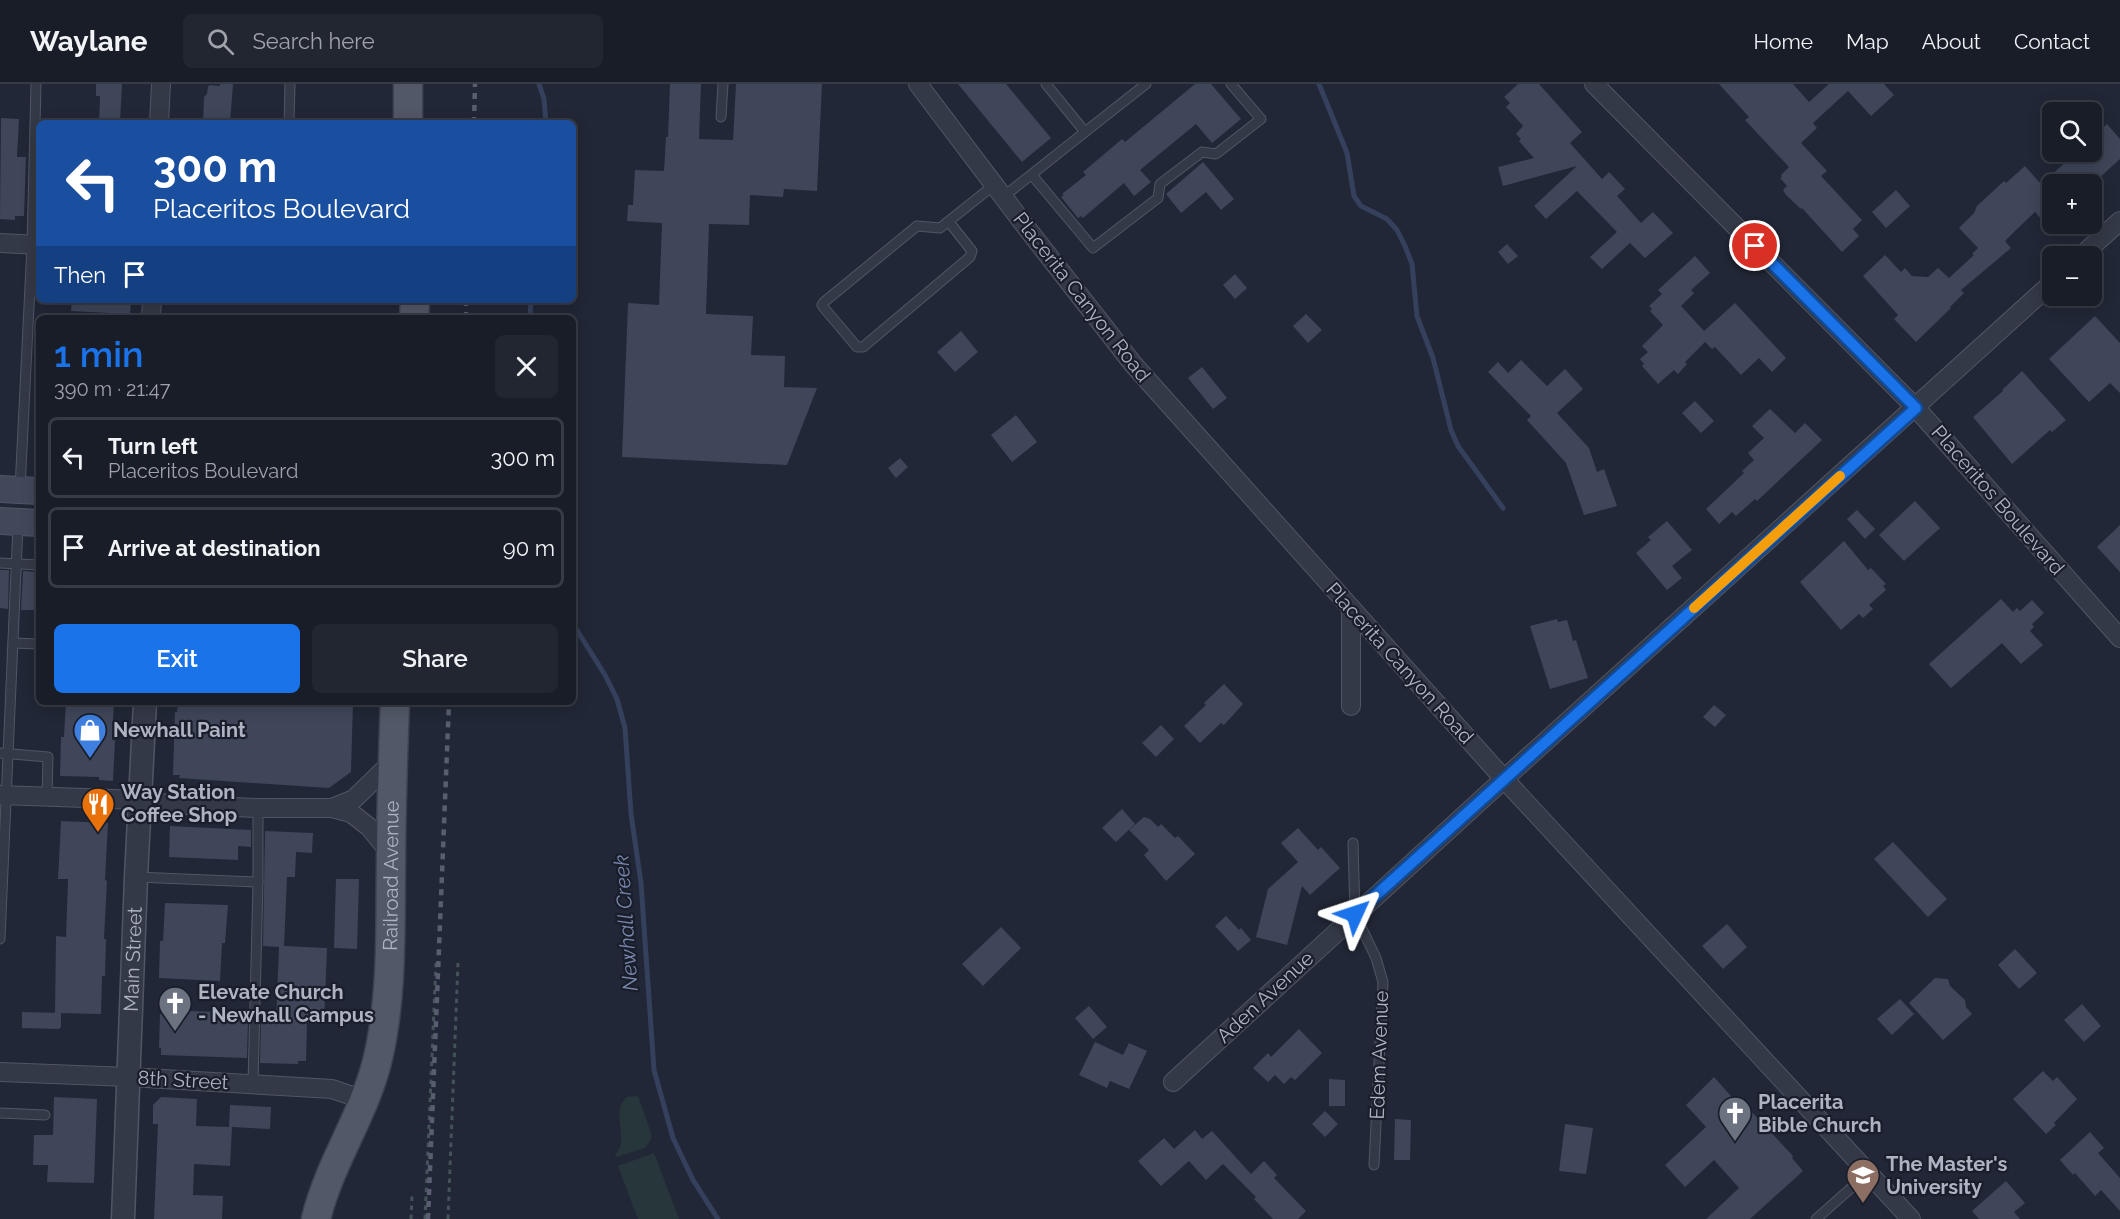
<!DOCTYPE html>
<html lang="en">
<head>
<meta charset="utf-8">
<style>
	:root { --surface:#191d28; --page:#222630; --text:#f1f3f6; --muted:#9fa2a8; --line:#373b45; --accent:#1a73e8 }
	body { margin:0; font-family:Raleway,sans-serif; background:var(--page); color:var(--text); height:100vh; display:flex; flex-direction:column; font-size:22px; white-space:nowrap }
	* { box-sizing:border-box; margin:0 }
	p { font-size:20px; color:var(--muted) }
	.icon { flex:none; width:33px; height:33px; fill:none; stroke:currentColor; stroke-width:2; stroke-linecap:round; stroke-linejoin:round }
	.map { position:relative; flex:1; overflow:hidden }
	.details { position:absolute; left:36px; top:231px; width:540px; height:390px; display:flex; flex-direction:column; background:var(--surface); border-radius:9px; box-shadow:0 3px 15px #0003,0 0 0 2px var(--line) }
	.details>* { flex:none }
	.guide { position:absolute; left:36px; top:36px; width:540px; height:183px; border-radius:9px; box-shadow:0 3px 15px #0003,0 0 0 2px var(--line); background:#1a4fa0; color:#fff; overflow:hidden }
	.tools { position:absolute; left:2042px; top:18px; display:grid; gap:12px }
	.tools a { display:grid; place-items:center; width:60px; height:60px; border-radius:9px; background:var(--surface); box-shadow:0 3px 15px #0003,0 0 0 2px var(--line); font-size:30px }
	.pin { position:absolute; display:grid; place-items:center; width:51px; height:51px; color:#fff; margin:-26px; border:3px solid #fff; border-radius:50%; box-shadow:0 2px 6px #0007 }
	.me { position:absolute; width:66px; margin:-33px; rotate:48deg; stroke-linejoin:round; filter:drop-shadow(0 0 4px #0008) }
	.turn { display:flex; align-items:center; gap:21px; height:126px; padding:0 18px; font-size:27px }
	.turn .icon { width:78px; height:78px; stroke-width:2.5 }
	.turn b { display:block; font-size:42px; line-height:51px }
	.then { display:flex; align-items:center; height:57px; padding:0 18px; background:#0003; gap:12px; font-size:22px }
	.round { display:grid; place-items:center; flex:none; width:63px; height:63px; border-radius:9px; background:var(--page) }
	.summary { display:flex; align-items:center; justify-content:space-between; height:102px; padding:0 18px }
	h1 { font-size:36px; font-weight:600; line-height:45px; color:var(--accent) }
	.cta { display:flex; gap:12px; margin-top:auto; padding:12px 18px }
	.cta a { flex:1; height:69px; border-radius:9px; background:var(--accent); color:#fff; font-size:24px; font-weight:600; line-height:69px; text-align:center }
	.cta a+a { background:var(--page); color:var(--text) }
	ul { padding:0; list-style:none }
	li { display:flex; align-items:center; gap:18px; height:81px; margin:0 12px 9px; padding:0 6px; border:3px solid var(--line); border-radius:9px }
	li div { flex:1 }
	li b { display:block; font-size:22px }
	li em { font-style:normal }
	header { display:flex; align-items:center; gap:36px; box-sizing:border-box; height:84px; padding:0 30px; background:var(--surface); border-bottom:2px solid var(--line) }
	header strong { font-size:28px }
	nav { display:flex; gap:33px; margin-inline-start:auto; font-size:21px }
	.search { width:420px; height:54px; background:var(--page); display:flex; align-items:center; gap:15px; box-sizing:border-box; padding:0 21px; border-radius:9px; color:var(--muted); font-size:22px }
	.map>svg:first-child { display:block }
	.green { fill:#26363b }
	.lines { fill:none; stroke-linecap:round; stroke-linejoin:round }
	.stream { stroke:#35405d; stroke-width:5 }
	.building { fill:#3f4659 }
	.service-casing { stroke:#515665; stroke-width:11 }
	.minor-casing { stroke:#515665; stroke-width:20 }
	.tertiary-casing { stroke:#515665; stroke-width:25 }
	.secondary-casing { stroke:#515665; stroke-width:28 }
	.primary-casing { stroke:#3d4251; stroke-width:31 }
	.path { stroke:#445359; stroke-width:3; stroke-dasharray:4.5 4.5; stroke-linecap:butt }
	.service { stroke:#343947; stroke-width:9 }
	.minor { stroke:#343947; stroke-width:18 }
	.tertiary { stroke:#343947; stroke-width:22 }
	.secondary { stroke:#42485a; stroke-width:26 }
	.primary { stroke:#525867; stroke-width:28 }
	.rail { stroke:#585e70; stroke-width:4.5; stroke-dasharray:6 6; stroke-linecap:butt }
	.route-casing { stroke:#114b97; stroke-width:15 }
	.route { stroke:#1a73e8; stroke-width:10 }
	.slow { stroke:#f59e0b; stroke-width:10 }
	.labels { text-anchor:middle; stroke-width:4.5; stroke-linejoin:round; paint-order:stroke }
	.street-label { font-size:20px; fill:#aeb3c4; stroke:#1a1e2b }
	.poi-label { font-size:20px; font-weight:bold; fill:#aeb3c4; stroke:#1a1e2b; text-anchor:start }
	.water-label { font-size:21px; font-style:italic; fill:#7786ab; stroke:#1a1e2b }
</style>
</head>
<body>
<header>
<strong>Waylane</strong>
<div class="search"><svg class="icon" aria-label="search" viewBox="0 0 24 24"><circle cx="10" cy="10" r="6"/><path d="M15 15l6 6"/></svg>Search here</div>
<nav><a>Home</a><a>Map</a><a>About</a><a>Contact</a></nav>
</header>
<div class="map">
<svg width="2120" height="1135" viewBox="0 0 2120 1135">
	<rect width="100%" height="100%" fill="#212736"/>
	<g class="green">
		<path d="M638,1012L651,1049V1055L645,1064L616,1073L615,1072C617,1068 620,1065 621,1059C623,1044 613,1025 627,1013Z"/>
		<path d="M654,1069L679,1135H638L618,1082Z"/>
	</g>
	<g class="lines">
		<g class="stream">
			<path d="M539,0L544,15L546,39"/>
			<path d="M1319,0L1347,69L1354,112L1361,122L1387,135L1397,146L1405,162L1412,180L1417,232L1433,274L1451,346L1458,362L1503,424"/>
			<path d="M530,234L531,216"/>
			<path d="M573,540L605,591L617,615L625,644L631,730L641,799L654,986L673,1054L693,1096L718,1135"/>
		</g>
	</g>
	<g class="building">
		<path d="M96,0H122L120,39H99L100,12H96Z"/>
		<path d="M220,0H233L230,39H203L204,13L207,10L208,3L209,1L220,2Z"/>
		<path d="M670,0H701L699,55L733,56L736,0H822L817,107L784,105L783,113L750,111L749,141L709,140L706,230L753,232L751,271L785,272L784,303L817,304L787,381L622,373L628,219L659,221L662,139L627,137L628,121H633L635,86L664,87L666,53H668Z"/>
		<path d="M958,0H1006L1051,54L1022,78Z"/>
		<path d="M1195,0H1211L1241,35L1212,59L1196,40L1140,86L1151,98L1134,112L1124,99L1083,134L1081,132L1078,134L1061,113L1064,111L1062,110L1086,91L1083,88L1122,55L1125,58Z"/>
		<path d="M1518,0H1539L1582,48L1570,59L1602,95L1609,88L1625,105L1617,112L1641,139L1653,128L1673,149L1645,174L1630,159L1602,185L1590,173L1617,148L1577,107L1546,135L1534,122L1577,82L1503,102L1498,83L1534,74L1519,57L1521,55L1516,50L1523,42L1506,23L1510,19L1504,13Z"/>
		<path d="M1719,0H1793L1809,18L1829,0H1884L1894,11L1871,32L1848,7L1813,39L1817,44L1801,59L1827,87L1821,92L1862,136L1853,145L1859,152L1842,168L1802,124L1801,125L1786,111L1783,106L1787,102L1780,94L1782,93L1781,91L1789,83L1745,36L1749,33Z"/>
		<path d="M1,34L19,35L17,73H26L24,132H15V136L0,135Z"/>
		<path d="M2107,40L2120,55V75L2098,95L2095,92L2085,100H2052V127L2042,136L2035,128L2016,146L2005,157L2011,164L1961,206L1964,209L1950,223L1951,224L1916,258L1894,235L1898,231L1863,192L1885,171L1901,188L1905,184L1912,192L1928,193L1938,184L1949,194L1974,171L1972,170L1978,164L1959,144L1974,129L1977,122L2004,97L2006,99L2025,82L2041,100L2077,68H2091V55Z"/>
		<path d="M1203,78L1234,115L1221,126L1206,108L1181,129L1166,110Z"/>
		<path d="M1896,106L1910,122L1886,144L1872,128Z"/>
		<path d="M1507,160L1518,172L1508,180L1498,168Z"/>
		<path d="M1695,172L1710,189L1691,206L1694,209L1681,222L1704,247L1735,219L1786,274L1772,288L1759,274L1741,291L1715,263L1712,265L1705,258L1685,278L1687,280L1678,290L1674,286L1658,300L1642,282L1644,280L1640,275L1648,268L1642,262L1663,241L1650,227L1652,225L1649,222L1662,210L1658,206Z"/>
		<path d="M1235,190L1247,204L1235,215L1223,201Z"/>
		<path d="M72,216H131L130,230L71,227Z"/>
		<path d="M1306,230L1322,246L1308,259L1293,242Z"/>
		<path d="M2095,232L2120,259V309L2110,299L2089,318L2049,275Z"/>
		<path d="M961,247L978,268L955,288L937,268Z"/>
		<path d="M1521,276L1547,302L1565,285L1583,305L1557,329L1589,364L1597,388L1604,385L1617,422L1584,431L1566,379L1527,336L1531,332L1488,288L1498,278L1508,289Z"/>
		<path d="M1202,283L1227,314L1213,325L1188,294Z"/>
		<path d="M2022,287L2066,336L2052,348L2050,346L2012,380L1973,333L2003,307L2002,306Z"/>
		<path d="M1695,317L1714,337L1701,349L1682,329Z"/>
		<path d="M1770,325L1795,349L1805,339L1822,356L1757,417L1755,415L1736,432L1732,428L1719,440L1706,425L1744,389L1742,387L1754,376L1748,369L1764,354L1752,342Z"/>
		<path d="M1016,331L1037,358L1012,378L991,351Z"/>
		<path d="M900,374L908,383L896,394L888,384Z"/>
		<path d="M1915,417L1940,444L1904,477L1879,451Z"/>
		<path d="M1857,426L1875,445L1865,455L1847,435Z"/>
		<path d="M1667,437L1692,466L1672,482L1682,494L1667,506L1636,469L1651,456L1648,453Z"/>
		<path d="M2120,441V488L2097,463Z"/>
		<path d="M1844,457L1868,486L1871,484L1886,500L1883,502L1886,506L1869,521L1873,525L1863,534L1859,530L1841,546L1800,498Z"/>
		<path d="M0,486H9L8,525L0,524Z"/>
		<path d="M23,487L39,488V526H21Z"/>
		<path d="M2001,515L2013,528L2017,524L2020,527L2032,516L2044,529L2032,540L2034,543L2030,547L2043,561L2021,580L2002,559L1951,604L1929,580Z"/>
		<path d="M1557,535L1558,538L1567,536L1573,557L1576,556L1588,594L1550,605L1530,542Z"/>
		<path d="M1224,600L1243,620L1224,641L1221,639L1200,659L1184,642L1206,621L1204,619Z"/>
		<path d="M66,618H114L112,656H115L113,697L99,696V693L60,692L61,653H64Z"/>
		<path d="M178,618H353L351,688L329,704L179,694L180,691H173L175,628H177Z"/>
		<path d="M1714,621L1726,631L1715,643L1703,633Z"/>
		<path d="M1161,641L1174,655L1156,673L1142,659Z"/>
		<path d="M1122,725L1135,740L1116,758L1102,744Z"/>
		<path d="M1144,733L1150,735L1158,743L1161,740L1175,754L1178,752L1195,770L1166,797L1144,771L1149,766L1129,746Z"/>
		<path d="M61,737L108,739L105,796L107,797L104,855H106L105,892H102L101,930L55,929L56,852L66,853L68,795H58Z"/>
		<path d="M170,742L251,746V763L238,762V776L169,773Z"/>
		<path d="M1298,744L1318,766L1321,763L1340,784L1310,811L1302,802L1287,861L1256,853L1268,805L1298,778L1281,759Z"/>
		<path d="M265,747L313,749L312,769L296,768L295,793H287L284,862L327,864L324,940L307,939L306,977H298V980L260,979L261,937L276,938L279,863L263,862Z"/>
		<path d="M1893,758L1947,815L1928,833L1874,775Z"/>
		<path d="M336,795H359L357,865L334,864Z"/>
		<path d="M165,819L228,821L225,859H222L220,897L159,894L160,857H163Z"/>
		<path d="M1226,832L1239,846L1241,844L1251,856L1238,867L1215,842Z"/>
		<path d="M1727,840L1747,863L1723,885L1702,862Z"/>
		<path d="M1001,843L1021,864L983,902L962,880Z"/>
		<path d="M2015,865L2037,889L2019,905L1998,881Z"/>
		<path d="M1935,894L1948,895L1950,902L1965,916L1966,923L1972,930L1943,956L1909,919Z"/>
		<path d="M1900,915L1914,930L1892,951L1877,935Z"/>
		<path d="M2082,920L2101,942L2084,958L2064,936Z"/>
		<path d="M1089,922L1107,943L1093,955L1075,934Z"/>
		<path d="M163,926L242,929V937H248L247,974L161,971V964H159L160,930H162Z"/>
		<path d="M22,928L61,929V943L59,945L22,944Z"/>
		<path d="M1299,945L1322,969L1295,996L1291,993L1284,1000L1275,991L1268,998L1253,984L1268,969L1271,973Z"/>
		<path d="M1095,958L1123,971L1129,959L1147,967L1129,1005L1110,997L1107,1004L1079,991Z"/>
		<path d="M2043,987L2053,997L2057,993L2077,1015L2054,1039L2056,1041L2046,1050L2013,1015Z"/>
		<path d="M1714,993L1746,1029L1750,1026L1793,1072L1792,1074L1803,1087L1750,1135H1706L1739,1104L1714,1076L1685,1103L1665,1081L1706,1043L1686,1021Z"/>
		<path d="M1329,995L1345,996V1022H1329Z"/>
		<path d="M54,1013L97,1015L94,1099L47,1098L48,1081H33L34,1051H53Z"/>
		<path d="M161,1013L197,1015L196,1042L229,1043L230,1021L271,1023L270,1045L232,1043L230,1082L194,1080L193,1111L223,1112L222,1135H154L158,1040H153V1021Z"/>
		<path d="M1325,1027L1338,1040L1325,1053L1312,1040Z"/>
		<path d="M1395,1035L1411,1036L1410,1076H1394Z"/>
		<path d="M1565,1040L1593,1044L1586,1090L1559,1087Z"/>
		<path d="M1195,1046L1202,1055L1212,1047L1251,1090L1264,1077L1277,1091L1274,1094L1306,1127L1298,1135H1273L1254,1115L1256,1113L1223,1080L1206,1096L1189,1077L1161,1102L1138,1077L1164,1054L1174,1065Z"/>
		<path d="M2090,1048L2104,1064L2098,1069L2120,1094V1127L2101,1106L2095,1112L2075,1089L2073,1091L2060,1076Z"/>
		<path d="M2006,1097L2025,1119L2014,1128L2020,1135H1979L1972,1127Z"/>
	</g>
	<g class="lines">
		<defs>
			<g id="service">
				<path d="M1046,0L1085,48L1146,0"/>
				<path d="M721,33L723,0"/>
				<path d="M289,39L290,0"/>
				<path d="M1032,91L1093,164L1158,114L1160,100L1202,68L1216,70L1261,35L1231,0"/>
				<path d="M1003,113L1085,48"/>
				<path d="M949,138L972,167L970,173L863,263H857L824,224L822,221L824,218L917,142L940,144L994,101"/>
				<path d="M20,405L32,161L36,0"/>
				<path d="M0,479L39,481"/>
				<path d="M13,559L39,560"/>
				<path d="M0,669L48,673L47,714"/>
				<path d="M1353,759L1355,830L1376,874L1383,898L1374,1081"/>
				<path d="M136,793L258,798"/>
				<path d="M0,855L18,441"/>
				<path d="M253,1000L258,798V724"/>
				<path d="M0,1029L45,1031"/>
				<path d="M1816,1135L1868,1089"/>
			</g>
			<g id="minor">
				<path d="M918,0L1026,143L1133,280L1504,695L1911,1135"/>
				<path d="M1594,0L1916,324L2120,554"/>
				<path d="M159,39L161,0"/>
				<path d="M0,159L39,161"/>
				<path d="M2081,172L2120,137"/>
				<path d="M151,234L152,216"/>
				<path d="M1351,524V622"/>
				<path d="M0,711L140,716L167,720L258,724H332L351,729L369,743L391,770"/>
				<path d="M332,724L354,715L393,677"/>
				<path d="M0,988L129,993L332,1005L364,1016"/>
				<path d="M1173,998L1504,695L2052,199"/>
			</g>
			<g id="tertiary">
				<path id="s1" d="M123,1135L136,793L145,618"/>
			</g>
			<g id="secondary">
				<path d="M0,405L39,407"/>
				<path d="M0,437L39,439"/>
			</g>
			<g id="primary">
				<path d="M408,39V0"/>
				<path d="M414,234L415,216"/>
				<path id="s2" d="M316,1135C329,1080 363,1033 377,978C393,913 390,844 391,778C391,725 393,671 395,618"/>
			</g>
		</defs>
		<use href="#service" class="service-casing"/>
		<use href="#minor" class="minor-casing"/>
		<use href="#tertiary" class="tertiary-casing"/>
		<use href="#secondary" class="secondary-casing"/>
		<use href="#primary" class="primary-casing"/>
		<g class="path">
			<path d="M411,1135L412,1112"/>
			<path d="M425,1135L436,878"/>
			<path d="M448,1135L458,879"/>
		</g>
		<use href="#service" class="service"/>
		<use href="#minor" class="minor"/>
		<use href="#tertiary" class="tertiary"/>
		<use href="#secondary" class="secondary"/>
		<use href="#primary" class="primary"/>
		<g class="rail">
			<path d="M474,39L475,0"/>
			<path d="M466,234V216"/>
			<path d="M428,1135L449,618"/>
		</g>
	</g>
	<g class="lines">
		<defs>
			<path id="route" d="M1355,830L1916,324L1755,162"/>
		</defs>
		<use href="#route" class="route-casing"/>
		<use href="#route" class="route"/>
		<path class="slow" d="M1694,524L1840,392"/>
	</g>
	<defs>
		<symbol id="shop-pin" viewBox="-11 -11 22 30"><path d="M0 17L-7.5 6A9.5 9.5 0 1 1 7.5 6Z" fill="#3f7fe0" stroke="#1a1e2b"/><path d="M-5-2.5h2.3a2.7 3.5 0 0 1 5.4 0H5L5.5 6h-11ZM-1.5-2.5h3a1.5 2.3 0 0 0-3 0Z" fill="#fff"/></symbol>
		<symbol id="restaurant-pin" viewBox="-11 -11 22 30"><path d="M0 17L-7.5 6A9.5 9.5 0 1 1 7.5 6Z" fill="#e8710a" stroke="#1a1e2b"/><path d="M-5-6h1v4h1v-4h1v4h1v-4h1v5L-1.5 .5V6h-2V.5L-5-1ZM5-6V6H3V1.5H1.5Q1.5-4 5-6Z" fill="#fff"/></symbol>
		<symbol id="church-pin" viewBox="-11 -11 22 30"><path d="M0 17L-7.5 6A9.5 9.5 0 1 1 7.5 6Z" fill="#6b7280" stroke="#1a1e2b"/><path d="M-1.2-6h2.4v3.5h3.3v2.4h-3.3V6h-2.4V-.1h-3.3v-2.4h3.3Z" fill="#fff"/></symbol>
		<symbol id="university-pin" viewBox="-11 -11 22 30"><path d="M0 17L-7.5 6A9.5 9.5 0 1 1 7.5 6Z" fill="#8d6e63" stroke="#1a1e2b"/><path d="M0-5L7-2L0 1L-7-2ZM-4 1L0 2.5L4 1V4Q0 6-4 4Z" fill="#fff"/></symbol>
	</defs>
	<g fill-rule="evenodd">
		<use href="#shop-pin" x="71" y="627" width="38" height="52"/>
		<use href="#restaurant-pin" x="79" y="701" width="38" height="52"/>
		<use href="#church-pin" x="156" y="900" width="38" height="52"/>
		<use href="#church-pin" x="1716" y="1010" width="38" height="52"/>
		<use href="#university-pin" x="1844" y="1072" width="38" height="52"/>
	</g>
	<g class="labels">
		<g class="street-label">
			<text transform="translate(1082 213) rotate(52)" y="7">Placerita Canyon Road</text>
			<text transform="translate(1998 416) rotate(49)" y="7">Placeritos Boulevard</text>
			<text transform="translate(1400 579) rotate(48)" y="7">Placerita Canyon Road</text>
			<text dy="7" stroke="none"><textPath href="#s2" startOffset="356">Railroad Avenue</textPath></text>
			<text dy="7" stroke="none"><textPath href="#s1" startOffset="260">Main Street</textPath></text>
			<text transform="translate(1265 913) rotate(-43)" y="7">Aden Avenue</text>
			<text transform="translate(1379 971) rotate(-88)" y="7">Edem Avenue</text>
			<text transform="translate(183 996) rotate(3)" y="7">8th Street</text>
		</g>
		<g class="poi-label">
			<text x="113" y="653">Newhall Paint</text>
			<text x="121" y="715">Way Station<tspan x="121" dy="23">Coffee Shop</tspan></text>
			<text x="198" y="915">Elevate Church<tspan x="198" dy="23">- Newhall Campus</tspan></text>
			<text x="1758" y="1025">Placerita<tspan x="1758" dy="23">Bible Church</tspan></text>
			<text x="1886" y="1087">The Master's<tspan x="1886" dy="23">University</tspan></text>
		</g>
		<g class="water-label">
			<text transform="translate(626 839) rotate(-94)" y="7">Newhall Creek</text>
		</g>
	</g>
</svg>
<div class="tools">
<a><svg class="icon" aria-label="search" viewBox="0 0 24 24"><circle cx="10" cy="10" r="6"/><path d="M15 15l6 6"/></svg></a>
<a>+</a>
<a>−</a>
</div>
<div class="pin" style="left:1755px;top:162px;background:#d93025"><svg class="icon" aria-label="arrive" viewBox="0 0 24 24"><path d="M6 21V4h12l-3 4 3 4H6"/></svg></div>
<svg class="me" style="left:1355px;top:830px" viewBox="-20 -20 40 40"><path d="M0-17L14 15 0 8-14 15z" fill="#1a73e8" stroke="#fff" stroke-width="4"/></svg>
<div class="guide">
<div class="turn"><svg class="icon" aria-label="left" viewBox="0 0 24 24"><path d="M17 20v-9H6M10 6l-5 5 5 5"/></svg><div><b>300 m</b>Placeritos Boulevard</div></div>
<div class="then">Then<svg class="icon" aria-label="arrive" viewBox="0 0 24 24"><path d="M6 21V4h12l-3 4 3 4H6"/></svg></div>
</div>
<section class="details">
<div class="summary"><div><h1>1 min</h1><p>390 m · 21:47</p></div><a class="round"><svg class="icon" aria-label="close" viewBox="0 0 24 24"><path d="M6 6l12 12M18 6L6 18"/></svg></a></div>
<ul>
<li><svg class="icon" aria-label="left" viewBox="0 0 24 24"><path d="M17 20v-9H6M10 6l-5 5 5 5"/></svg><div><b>Turn left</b><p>Placeritos Boulevard</p></div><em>300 m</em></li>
<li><svg class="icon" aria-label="arrive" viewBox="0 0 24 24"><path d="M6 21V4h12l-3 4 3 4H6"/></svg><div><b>Arrive at destination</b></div><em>90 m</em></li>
</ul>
<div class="cta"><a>Exit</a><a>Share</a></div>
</section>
</div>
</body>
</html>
